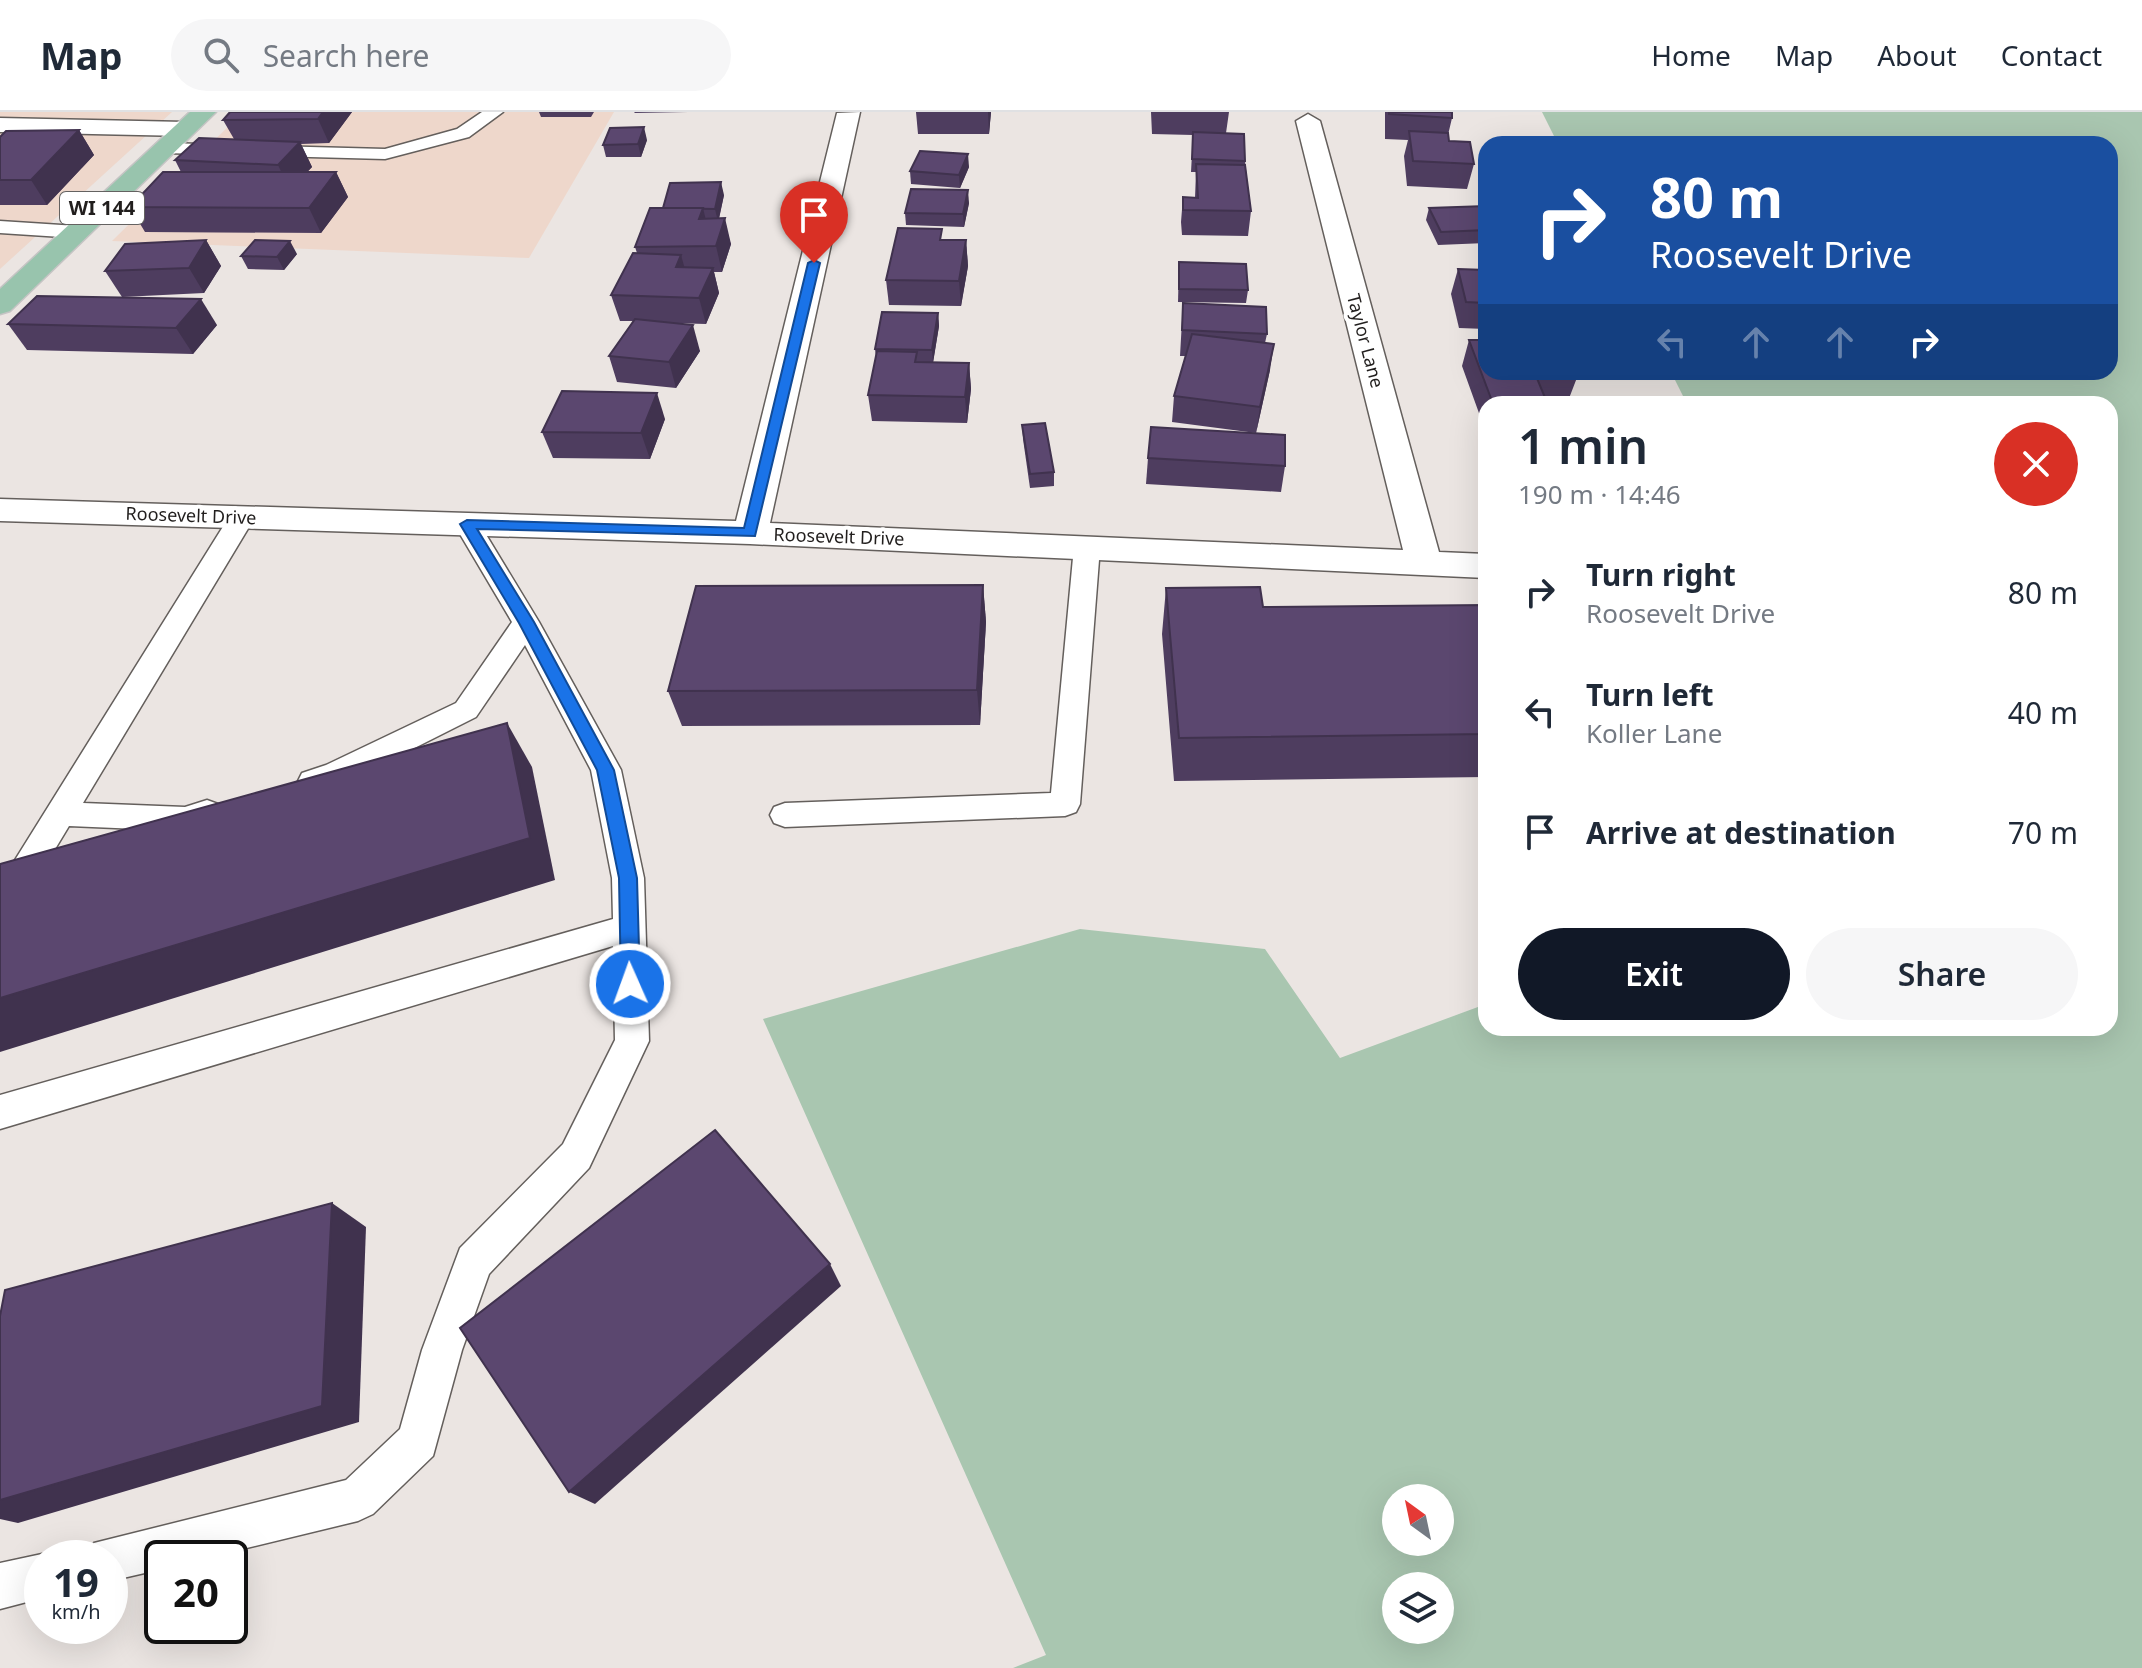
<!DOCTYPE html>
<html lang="en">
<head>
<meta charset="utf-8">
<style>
	:root { --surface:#fff; --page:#f6f6f7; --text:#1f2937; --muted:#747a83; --line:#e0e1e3; --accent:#111827 }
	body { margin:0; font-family:"Noto Sans",sans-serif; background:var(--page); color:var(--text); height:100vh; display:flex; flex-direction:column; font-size:30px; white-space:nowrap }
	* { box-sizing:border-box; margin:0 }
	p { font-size:26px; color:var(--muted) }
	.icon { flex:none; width:44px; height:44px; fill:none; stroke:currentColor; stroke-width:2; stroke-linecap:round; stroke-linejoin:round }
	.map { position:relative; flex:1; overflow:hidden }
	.side { position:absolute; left:1478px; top:284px; width:640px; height:640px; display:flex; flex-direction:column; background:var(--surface); border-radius:24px; box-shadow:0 8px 32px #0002 }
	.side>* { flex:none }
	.hud { position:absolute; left:1478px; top:24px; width:640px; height:244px; border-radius:24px; box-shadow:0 8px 32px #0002; background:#1a4fa0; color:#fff; overflow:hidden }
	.needle { width:52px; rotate:327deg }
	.buttons { position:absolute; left:1382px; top:1372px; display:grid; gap:16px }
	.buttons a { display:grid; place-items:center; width:72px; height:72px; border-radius:50%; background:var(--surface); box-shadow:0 8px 32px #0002; font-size:40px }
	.speed { position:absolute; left:24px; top:1428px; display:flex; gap:16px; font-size:40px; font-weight:700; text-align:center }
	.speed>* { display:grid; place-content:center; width:104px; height:104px; border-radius:50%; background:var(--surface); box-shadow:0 8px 32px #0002; line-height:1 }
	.speed small { font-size:20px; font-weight:400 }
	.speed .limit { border:4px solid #111; border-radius:12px; background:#fff; color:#111 }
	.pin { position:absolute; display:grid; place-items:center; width:68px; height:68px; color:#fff; margin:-82px -34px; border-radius:50% 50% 50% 0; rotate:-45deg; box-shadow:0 0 8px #0007 }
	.pin .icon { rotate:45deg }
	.me { position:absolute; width:88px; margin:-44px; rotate:358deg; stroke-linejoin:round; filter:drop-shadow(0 0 6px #0008) }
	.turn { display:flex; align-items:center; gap:28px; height:168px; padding:0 40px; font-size:36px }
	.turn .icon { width:104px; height:104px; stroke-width:2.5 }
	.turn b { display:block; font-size:56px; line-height:68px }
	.lanes { display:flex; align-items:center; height:76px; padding:0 40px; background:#0003; justify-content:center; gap:40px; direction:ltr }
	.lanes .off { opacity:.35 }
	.round { display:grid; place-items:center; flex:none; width:84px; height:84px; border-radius:42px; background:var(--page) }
	.overview { display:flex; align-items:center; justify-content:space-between; height:136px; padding:0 40px }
	h1 { font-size:48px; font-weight:600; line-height:60px }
	.button { display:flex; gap:16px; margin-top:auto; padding:16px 40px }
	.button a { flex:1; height:92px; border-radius:48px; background:var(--accent); color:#fff; font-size:32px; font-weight:600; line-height:92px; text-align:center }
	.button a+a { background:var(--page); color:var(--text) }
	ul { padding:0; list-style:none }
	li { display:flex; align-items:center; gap:24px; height:120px; padding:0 40px }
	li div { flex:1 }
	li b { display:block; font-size:30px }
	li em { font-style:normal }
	header { display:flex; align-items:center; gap:48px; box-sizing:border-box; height:112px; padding:0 40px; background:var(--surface); border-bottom:2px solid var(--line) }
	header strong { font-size:38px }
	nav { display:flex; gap:44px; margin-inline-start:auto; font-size:28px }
	.search { width:560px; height:72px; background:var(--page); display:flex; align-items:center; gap:20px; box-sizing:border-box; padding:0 28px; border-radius:44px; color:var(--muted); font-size:30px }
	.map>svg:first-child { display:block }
	.commercial { fill:#eed7cb }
	.green { fill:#a9c6b0; fill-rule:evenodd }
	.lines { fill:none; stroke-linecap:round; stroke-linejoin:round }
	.lane-casing { stroke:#645f5c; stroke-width:3 }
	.street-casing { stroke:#645f5c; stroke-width:3 }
	.primary-casing { stroke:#c5c4c4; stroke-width:3 }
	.lane { fill:#fff; fill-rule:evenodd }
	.street { fill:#fff; fill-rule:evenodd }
	.primary { fill:#98c4ad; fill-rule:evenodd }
	.wall { fill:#4e3d5f }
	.shaded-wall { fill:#40324e }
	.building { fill:#5b476f; stroke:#40324e; stroke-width:2 }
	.route { fill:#1a73e8; stroke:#114b97; stroke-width:2 }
	.labels { text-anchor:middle; stroke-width:8; stroke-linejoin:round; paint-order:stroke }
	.far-street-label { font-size:18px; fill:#211e1d; stroke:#fff }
	.shield { fill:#fff; stroke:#646261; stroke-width:2 }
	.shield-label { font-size:20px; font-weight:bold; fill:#211e1d }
</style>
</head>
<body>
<header>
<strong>Map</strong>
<div class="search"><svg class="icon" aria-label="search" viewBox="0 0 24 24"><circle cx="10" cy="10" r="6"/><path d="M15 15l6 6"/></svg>Search here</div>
<nav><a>Home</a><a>Map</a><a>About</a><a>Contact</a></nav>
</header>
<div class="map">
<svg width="2142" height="1556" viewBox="0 0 2142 1556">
	<rect width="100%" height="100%" fill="#ebe5e2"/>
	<g class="commercial">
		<path d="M0,0H172L0,157Z"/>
		<path d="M243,0H614L529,146L112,129Z"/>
	</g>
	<path class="green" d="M1542,0H2142V1556H1013L1046,1543L763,907L1080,817L1265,837L1340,946L1486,892V916H2110V292H1687L1671,260H2110V32H1558ZM1396,1386H1440V1430H1396ZM1396,1474H1440V1518H1396Z"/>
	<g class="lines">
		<defs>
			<g id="lane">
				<path d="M482,0H503L469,25L385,47L165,41L156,36L165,31L385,37L457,17Z"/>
				<path d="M0,109L77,114L87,120L77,126L0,121Z"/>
				<path d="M242,397L255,405L83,691L185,695L207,688L218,692L222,700L218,708L185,719L69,714L11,810L0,813V772L229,405Z"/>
				<path d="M467,404L476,406L539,510L621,658L644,766L649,929L589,1056L489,1162L462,1238L433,1344L373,1402L358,1409L205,1446H162V1457L110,1469V1446H88L94,1431L346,1368L400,1317L422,1238L460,1136L563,1032L615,928L613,834L0,1017V983L613,807L612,766L591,658L525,533L476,605L347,670L313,680L302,677L298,669L302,661L326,653L456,591L512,510L454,412L458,406Z"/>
				<path d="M1087,427L1096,429L1100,435L1080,692L1076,700L1065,704L785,715L774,711L770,703L774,695L785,691L1051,681L1074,435L1078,429Z"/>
				<path d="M42,1442L53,1446H42V1486L0,1497V1451Z"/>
			</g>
			<g id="street">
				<path d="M860,0L770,411L1403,438L1296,9L1308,2L1320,9L1439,440L1486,442V466L750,432L0,409V387L736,409L837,1Z"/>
				<path d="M0,6L185,10L197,17L185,24L0,20Z"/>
			</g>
			<path id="primary" d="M190,0H216L10,199L0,202V177Z"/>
		</defs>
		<use href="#lane" class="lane-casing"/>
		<use href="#street" class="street-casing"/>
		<use href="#primary" class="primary-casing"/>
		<use href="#lane" class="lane"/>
		<use href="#street" class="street"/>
		<use href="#primary" class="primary"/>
	</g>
	<g class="wall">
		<path d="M230,0H352L329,31L301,32L312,55L307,60H336L348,85L321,121L145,120L130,95L181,60L175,48L234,27L223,8Z"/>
		<path d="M539,0H594L591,5H541Z"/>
		<path d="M634,0H688L635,1Z"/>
		<path d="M916,0H991L989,22H918Z"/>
		<path d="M1151,0H1229L1226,21L1245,49L1251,99L1248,124L1182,123L1181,110L1183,85L1195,86L1196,60H1191L1193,23L1152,22Z"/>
		<path d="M1385,0H1452V6L1448,23L1449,29L1474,52L1467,77L1407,74L1404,44L1408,28L1385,27Z"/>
		<path d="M79,18L94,43L47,93H0V25Z"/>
		<path d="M647,28L641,45H606L603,33Z"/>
		<path d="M969,55L960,76L911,72L910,59Z"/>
		<path d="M724,83L719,107L731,132L722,160H714L719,181L706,212L670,211L700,239L676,276L617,270L609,244L633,209H620L611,183L637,141L635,135L663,96Z"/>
		<path d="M969,91L964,115L906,113L905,101Z"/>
		<path d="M1486,94V131L1438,133L1426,108L1429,96Z"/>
		<path d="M206,128L221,154L204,181L122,185L105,159Z"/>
		<path d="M943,128H966L968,154L961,194L889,193L886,168Z"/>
		<path d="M297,142L284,158L248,157L241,144Z"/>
		<path d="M1179,150L1248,178L1246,191L1178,190Z"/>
		<path d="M1458,157L1486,158V217L1459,216L1451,182Z"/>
		<path d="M1183,191L1267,222L1265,231L1270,258L1256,321L1172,310L1174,284L1186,244H1180Z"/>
		<path d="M938,201L939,214L933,250L969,251L971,277L967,311L872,309L868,283L876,245L875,237Z"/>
		<path d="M8,212L217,213L193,242L27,238Z"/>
		<path d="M1469,228L1578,263L1568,289L1545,290L1544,292H1486V315H1484L1462,254Z"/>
		<path d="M665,307L650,347L553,346L542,320Z"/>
		<path d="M1022,313L1054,360V374L1030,376L1023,327Z"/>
		<path d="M1148,346L1285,354L1281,380L1146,372Z"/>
		<path d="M983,473L986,510L980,613L682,614L668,579Z"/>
		<path d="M1166,476L1263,495L1486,493V665L1174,669L1162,522Z"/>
	</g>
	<g class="shaded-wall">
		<path d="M323,0H352L329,31L318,7Z"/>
		<path d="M988,0H991L989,22Z"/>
		<path d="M644,15L647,28L641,45L638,32Z"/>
		<path d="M79,18L94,43L47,93L31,68Z"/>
		<path d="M300,30L312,55L290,78L278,53Z"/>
		<path d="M968,42L969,55L960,76L959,63Z"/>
		<path d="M336,60L348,85L321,121L309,96Z"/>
		<path d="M721,70L724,83L718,110L715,97Z"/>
		<path d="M968,78L969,91L964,115L963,102Z"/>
		<path d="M703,96L709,121L699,107Z"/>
		<path d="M725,106L731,132L722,160L716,134Z"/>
		<path d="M206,128L221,154L204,181L189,156Z"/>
		<path d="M966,128L968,154L961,194L959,169Z"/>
		<path d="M290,129L297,142L284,158L277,145Z"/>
		<path d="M681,143L688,168L676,155Z"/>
		<path d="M713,156L719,181L706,212L699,186Z"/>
		<path d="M201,187L217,213L193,242L176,216Z"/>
		<path d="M938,201L939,214L933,251L932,238Z"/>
		<path d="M693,213L700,239L676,276L669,250Z"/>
		<path d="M1274,232L1270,258L1256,321L1260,295Z"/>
		<path d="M969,251L971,277L967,311L965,285Z"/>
		<path d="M657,281L665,307L650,347L641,321Z"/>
		<path d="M983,473L986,510L980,613L977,578Z"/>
		<path d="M507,611L532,655L555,768L0,940V886Z"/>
		<path d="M332,1091L366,1115L359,1310L18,1411L0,1407V1388Z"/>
		<path d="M830,1152L841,1174L595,1392L569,1380Z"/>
	</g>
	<g class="building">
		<path d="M230,0H323L318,7L223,8Z"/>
		<path d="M1389,0H1452V6L1389,2Z"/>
		<path d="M644,15L638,32L603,33L610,16Z"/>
		<path d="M79,18L31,68H0V25L6,19Z"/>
		<path d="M1409,19L1448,21L1449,29L1470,30L1474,52L1413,49Z"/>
		<path d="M1193,20L1244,22L1245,49L1192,47Z"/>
		<path d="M199,26L300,30L278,53L175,48Z"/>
		<path d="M920,39L968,42L959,63L910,59Z"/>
		<path d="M1196,52L1245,53L1251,99L1183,98V85L1198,86Z"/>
		<path d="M163,60H336L309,96L130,95Z"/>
		<path d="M721,70L715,97L663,96L670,71Z"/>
		<path d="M911,77L968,78L963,102L905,101Z"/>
		<path d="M1486,94V118L1441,120L1429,96Z"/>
		<path d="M650,96H703L699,107L725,106L716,134L635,135Z"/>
		<path d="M898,116L942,117L940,128H966L959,169L886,168Z"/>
		<path d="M206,128L189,156L105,159L125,132Z"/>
		<path d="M255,128L290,129L277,145L241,144Z"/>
		<path d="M633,141L681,143L676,155L713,156L699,186L611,183Z"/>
		<path d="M1179,150L1246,152L1248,178L1179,177Z"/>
		<path d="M1458,157L1486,158V191L1466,190Z"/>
		<path d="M37,184L201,187L176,216L8,212Z"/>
		<path d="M1183,191L1266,195L1267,222L1182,218Z"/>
		<path d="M882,200L938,201L932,238L875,237Z"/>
		<path d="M635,207L693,213L669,250L609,244Z"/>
		<path d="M1192,222L1274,232L1260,295L1174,284Z"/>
		<path d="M1469,228H1486V260H1576L1578,263L1536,264L1546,288L1492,289Z"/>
		<path d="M877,239L917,240L915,250L969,251L965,285L868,283Z"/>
		<path d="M562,279L657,281L641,321L542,320Z"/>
		<path d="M1045,311L1054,360L1030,362L1022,313Z"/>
		<path d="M1151,315L1285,323V354L1148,346Z"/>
		<path d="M983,473L977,578L668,579L696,474Z"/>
		<path d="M1260,475L1263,495L1486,493V622L1179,626L1166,476Z"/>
		<path d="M507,611L530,726L0,886V752Z"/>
		<path d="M715,1018L830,1152L569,1380L460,1216Z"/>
		<path d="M332,1091L322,1294L0,1388V1204L5,1178Z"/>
	</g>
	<path class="route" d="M814,148L820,151L755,424L477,417L534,510L614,658L637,766L640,872L630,880L621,872L619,766L597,658L519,511L460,412L467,408L744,416L808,151Z"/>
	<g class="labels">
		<g class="far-street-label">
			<text transform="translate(1365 229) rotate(75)" y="6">Taylor Lane</text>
			<text transform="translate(191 404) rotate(2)" y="6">Roosevelt Drive</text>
			<text transform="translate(839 425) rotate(2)" y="6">Roosevelt Drive</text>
		</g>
		<rect class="shield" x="60" y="80" width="84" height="32" rx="6"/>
		<g class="shield-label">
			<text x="102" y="103">WI 144</text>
		</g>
	</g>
</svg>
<div class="buttons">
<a><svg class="needle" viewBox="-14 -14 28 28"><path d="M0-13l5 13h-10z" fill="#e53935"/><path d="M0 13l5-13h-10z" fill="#747a83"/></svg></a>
<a><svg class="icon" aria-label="layers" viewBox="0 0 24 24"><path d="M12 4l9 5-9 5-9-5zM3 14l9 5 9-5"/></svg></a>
</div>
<div class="speed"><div>19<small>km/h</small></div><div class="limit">20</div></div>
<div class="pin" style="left:814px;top:151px;background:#d93025"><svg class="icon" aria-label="arrive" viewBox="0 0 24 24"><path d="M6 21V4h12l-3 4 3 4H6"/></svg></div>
<svg class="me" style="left:630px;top:872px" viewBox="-20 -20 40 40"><circle r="17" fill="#1a73e8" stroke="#fff" stroke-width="3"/><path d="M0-11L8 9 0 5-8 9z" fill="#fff"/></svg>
<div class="hud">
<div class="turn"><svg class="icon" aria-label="right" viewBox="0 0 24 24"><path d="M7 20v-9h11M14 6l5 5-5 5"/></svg><div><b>80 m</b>Roosevelt Drive</div></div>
<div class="lanes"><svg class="icon off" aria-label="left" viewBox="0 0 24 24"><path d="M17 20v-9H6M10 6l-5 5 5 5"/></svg><svg class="icon off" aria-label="ahead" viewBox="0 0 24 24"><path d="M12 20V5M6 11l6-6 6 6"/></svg><svg class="icon off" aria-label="ahead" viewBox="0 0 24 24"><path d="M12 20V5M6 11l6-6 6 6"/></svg><svg class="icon" aria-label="right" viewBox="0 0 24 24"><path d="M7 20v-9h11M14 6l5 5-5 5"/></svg></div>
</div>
<section class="side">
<div class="overview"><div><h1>1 min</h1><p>190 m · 14:46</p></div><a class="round" style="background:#d93025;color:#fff"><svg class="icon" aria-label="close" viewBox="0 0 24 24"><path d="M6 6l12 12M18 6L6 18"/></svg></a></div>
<ul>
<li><svg class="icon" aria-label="right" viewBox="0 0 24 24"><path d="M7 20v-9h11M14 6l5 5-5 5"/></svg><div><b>Turn right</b><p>Roosevelt Drive</p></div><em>80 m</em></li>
<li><svg class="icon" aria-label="left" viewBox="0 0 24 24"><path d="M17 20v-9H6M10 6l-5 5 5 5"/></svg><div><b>Turn left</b><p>Koller Lane</p></div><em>40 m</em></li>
<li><svg class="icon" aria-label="arrive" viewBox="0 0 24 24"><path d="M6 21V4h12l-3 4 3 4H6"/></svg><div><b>Arrive at destination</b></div><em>70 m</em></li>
</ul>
<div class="button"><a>Exit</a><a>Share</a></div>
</section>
</div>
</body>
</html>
